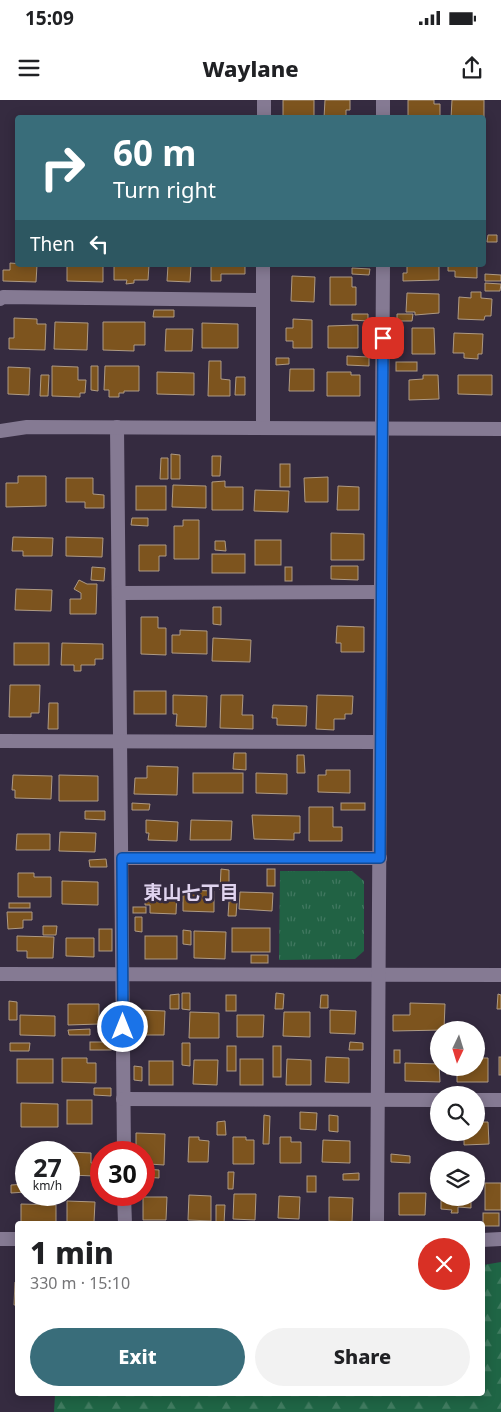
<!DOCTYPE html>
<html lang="en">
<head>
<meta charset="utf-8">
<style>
	:root { --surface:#fff; --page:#f2f2f2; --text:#202124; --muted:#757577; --accent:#396d7a }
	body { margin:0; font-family:"Noto Sans","Noto Sans JP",sans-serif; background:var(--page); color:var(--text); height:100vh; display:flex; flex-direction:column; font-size:19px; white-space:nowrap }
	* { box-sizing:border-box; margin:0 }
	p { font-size:16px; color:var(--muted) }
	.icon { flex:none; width:28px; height:28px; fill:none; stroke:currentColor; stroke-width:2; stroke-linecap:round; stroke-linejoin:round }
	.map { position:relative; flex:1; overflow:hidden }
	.details { position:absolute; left:15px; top:1121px; width:470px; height:175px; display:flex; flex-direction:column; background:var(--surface); border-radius:5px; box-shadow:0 2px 12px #0003 }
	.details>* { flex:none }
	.hud { position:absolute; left:15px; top:15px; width:471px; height:152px; border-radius:5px; box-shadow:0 2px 12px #0003; background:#396d7a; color:#fff; overflow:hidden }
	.needle { width:32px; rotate:184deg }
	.fabs { position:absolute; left:430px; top:921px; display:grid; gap:10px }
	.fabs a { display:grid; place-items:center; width:55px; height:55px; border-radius:50%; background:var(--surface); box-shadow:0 2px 12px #0003; font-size:25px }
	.speed { position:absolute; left:15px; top:1041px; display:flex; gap:10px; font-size:25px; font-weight:700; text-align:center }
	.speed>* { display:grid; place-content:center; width:65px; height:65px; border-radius:50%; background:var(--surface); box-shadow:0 2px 12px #0003; line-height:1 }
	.speed small { font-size:12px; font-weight:400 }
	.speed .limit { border:8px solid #d22; background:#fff; color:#111 }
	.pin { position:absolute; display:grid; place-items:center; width:42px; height:42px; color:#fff; margin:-21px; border-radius:10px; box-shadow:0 2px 8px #0006 }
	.me { position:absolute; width:55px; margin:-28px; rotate:0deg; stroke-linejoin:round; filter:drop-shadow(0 0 4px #0008) }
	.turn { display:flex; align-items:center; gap:18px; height:105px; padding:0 15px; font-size:22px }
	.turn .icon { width:65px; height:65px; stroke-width:2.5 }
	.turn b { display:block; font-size:35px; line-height:42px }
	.then { display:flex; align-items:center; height:48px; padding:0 15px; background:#0003; gap:10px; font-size:19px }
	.round { display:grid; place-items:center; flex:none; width:52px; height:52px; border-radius:26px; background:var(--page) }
	.summary { display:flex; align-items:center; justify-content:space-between; height:85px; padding:0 15px }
	h1 { font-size:30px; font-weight:800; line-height:38px }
	.button { display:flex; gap:10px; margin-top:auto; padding:10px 15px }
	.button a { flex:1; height:58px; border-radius:30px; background:var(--accent); color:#fff; font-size:20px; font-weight:800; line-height:58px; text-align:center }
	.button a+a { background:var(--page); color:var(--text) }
	.status { display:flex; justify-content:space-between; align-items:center; height:35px; padding:0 25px; background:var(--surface); direction:ltr }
	.status svg { height:14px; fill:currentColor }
	header { display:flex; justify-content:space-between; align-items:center; height:65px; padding:0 15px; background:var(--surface); font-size:22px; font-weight:800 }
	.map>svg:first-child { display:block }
	.grass { fill:url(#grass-tufts) }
	.forest { fill:url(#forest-firs) }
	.building { fill:#7d541e; stroke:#ae9a84 }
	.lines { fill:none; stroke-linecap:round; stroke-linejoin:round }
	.minor { stroke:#857a93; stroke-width:14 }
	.tertiary { stroke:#857a93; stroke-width:14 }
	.route-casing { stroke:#114b97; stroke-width:12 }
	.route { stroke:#1a73e8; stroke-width:9 }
	.labels { text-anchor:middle; stroke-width:5; stroke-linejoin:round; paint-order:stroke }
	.neighbourhood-label { font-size:19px; font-weight:bold; fill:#e0d4ef; stroke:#352b40 }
</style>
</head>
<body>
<div class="status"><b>15:09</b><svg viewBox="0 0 49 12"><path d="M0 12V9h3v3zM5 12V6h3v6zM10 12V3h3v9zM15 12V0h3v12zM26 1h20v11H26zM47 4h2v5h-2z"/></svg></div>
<header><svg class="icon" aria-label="menu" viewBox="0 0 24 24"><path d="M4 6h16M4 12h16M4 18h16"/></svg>Waylane<svg class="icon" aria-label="share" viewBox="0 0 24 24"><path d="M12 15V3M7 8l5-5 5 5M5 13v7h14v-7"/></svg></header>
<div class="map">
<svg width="501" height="1312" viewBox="0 0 501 1312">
	<defs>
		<pattern id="grass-tufts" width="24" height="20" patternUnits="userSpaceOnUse" patternTransform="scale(1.25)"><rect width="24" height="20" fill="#216244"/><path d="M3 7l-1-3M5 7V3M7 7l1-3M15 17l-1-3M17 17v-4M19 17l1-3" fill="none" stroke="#417860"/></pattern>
		<pattern id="forest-firs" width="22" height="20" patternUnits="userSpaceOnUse" patternTransform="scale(1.25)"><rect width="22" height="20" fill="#1f6545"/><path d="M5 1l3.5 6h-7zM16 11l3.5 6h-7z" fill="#407b60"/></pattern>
	</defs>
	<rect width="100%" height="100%" fill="#352b40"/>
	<path class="grass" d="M280,771H352L364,781V851L355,859L279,860Z"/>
	<path class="forest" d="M501,1162V1312H54L55,1294H482L483,1165Z"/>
	<g class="building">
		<rect x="283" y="0" width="31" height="18"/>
		<path d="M325,0H350V10H346V18H324Z"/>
		<path d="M408,0H434V4H440V18H408Z"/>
		<path d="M452,0H484V19L451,18Z"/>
		<path d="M488,135H497V142H487Z"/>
		<path d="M10,163L37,165L36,182L3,181V170H10Z"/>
		<path d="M67,165H103V182L67,181Z"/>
		<path d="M114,165H149L148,180H134V183L126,184L127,180H114Z"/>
		<path d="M168,165H191L190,182L167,181Z"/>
		<path d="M211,165H245V174H221V181H211Z"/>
		<path d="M407,165H439V180L403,181V173H407Z"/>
		<path d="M448,165H477V178L455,177V171H448Z"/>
		<path d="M352,168L370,169L369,175L352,174Z"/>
		<path d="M485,174L501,175V181H485Z"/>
		<path d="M292,176L315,177L314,202L291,201Z"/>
		<path d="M330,177H352V187H356V205H330Z"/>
		<path d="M485,183L501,184L500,191H485Z"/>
		<path d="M471,192H481V198L492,199L491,216H485L484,220L458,219L459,197L471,198Z"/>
		<path d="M407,193L439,194V213L415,215V212H406Z"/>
		<path d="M154,210H174V217H153Z"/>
		<path d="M352,214H368V221L352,220Z"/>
		<path d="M397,214H413L412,221H397Z"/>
		<path d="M14,218L37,219V224H46L45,250L9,249V238H14Z"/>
		<path d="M293,219L312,220V248H293V241H286V228H293Z"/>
		<path d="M55,222L88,223L87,250L54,249Z"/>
		<path d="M103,222H145V245H134V251L103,250Z"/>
		<path d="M202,223L238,224V248H202Z"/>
		<path d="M358,225V248H328V226Z"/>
		<path d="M412,228H434L435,254H412Z"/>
		<path d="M166,229H193L192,251H165Z"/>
		<path d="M454,233L483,234L482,254H478V259L464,258V253H453Z"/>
		<path d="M347,256L369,257V266L347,265Z"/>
		<path d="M276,258H289V264L276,265Z"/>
		<path d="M209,261H221V279L230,280V296H208Z"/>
		<rect x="396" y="262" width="21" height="9"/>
		<path d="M52,266L78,267V280H86L85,293H80V297L52,296Z"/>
		<path d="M91,266H98V291L91,290Z"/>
		<path d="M105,266H139V291H124V293H119V297H109V290H104Z"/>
		<path d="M8,267L30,268L29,295L8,294Z"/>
		<path d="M290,269H314V291H289Z"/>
		<path d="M157,272L194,273V295L157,294Z"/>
		<path d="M327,272H351V275H360V296H327Z"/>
		<path d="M41,275H49L48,296H40Z"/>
		<path d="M423,275H438L439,299L409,300V280L423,279Z"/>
		<path d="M458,275H492V295L458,294Z"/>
		<path d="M236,277H245V295H235Z"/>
		<path d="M171,354L180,355V379H171Z"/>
		<path d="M212,356H221L220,376H212Z"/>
		<path d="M161,358H168V379H160Z"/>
		<rect x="280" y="364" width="10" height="23"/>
		<path d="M18,376H46V406L6,407V383H18Z"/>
		<path d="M328,377V402H305L304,378Z"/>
		<path d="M66,378H93V394L104,395V408H85V402H66Z"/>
		<path d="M225,381V387H243V410H212V382Z"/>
		<path d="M173,385L206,386V408L172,407Z"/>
		<rect x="136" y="386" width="30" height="24"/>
		<path d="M338,386L359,387V410H337Z"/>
		<path d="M255,390L289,391L288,412L254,411Z"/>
		<path d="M132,418H148V426L131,425Z"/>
		<path d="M183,420H199V459H174V426H183Z"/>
		<path d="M331,433L364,434V460H331Z"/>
		<path d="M13,437L53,438L52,456H23V451H12Z"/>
		<path d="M66,437L103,438L102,457L66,456Z"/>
		<rect x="255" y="440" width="26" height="25"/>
		<path d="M215,441H225L226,451L215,450Z"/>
		<path d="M139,445H166V456H159V471H139Z"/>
		<rect x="212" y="454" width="33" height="19"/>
		<path d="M331,466H358V480L331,479Z"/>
		<path d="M92,467L105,468L104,481L91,480Z"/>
		<rect x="285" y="467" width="7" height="14"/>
		<path d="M79,480L87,484H97L96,514H70V499H81V493L74,489Z"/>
		<path d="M16,489L52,490L51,511L15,510Z"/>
		<path d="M213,507H221V525L213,524Z"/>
		<path d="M141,517H158V528H166V555L141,554Z"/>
		<path d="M337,526L364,527V552H341V543H336Z"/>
		<path d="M180,530L207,531V554L172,553V535H180Z"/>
		<path d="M213,538L251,540L250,562L212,561Z"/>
		<rect x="14" y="543" width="35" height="22"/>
		<path d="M62,543L103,544V559H95V565H81V571H74V565H61Z"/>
		<path d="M10,585H40L39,613H31V617H9Z"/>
		<rect x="134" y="591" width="32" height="23"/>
		<path d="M173,595L207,596L206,627L176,626L177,614H173Z"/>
		<path d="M221,595H243L242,615H253V629L220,628Z"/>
		<path d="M317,595L353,596L352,614H345V619H334V630L316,629Z"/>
		<path d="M49,603H58V629H48Z"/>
		<path d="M273,605L307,606L306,626L277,625V618H272Z"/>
		<path d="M234,653H246V670L233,669Z"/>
		<path d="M297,655H304L305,673H297Z"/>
		<path d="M147,666L178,667L177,695L134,694L135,678H147Z"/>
		<path d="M326,670H350V693L318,692V675H326Z"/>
		<rect x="193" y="673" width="50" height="20"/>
		<path d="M256,673L287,674V694L256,693Z"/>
		<path d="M13,675L52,676L51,699L15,698V690H12Z"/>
		<path d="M59,675L98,676V701H59Z"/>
		<path d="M132,703L150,704L149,710H132Z"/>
		<rect x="341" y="703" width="24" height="7"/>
		<path d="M309,707H333V727H342V741H309Z"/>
		<path d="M85,711H105V720L85,719Z"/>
		<path d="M252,715L300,716V733H294V740L254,739Z"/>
		<path d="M146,720L178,722L177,741L148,740L149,733H146Z"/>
		<path d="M191,720L232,721L231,740H190Z"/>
		<path d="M60,732L96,733L95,752L59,751Z"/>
		<path d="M17,734H50V750H16Z"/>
		<path d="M106,759L107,767H90L89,760Z"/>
		<path d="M221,769L229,770V790H220Z"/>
		<rect x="267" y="769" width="8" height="17"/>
		<path d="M18,773H34V777H51V797H18Z"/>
		<path d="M62,781L98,782V805L62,804Z"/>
		<path d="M146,789L177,790L176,814L150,813V805H145Z"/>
		<path d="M183,790L214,791V812L183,811Z"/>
		<path d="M240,792L273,793L272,811L239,809Z"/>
		<path d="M229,801L237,802L236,816H228Z"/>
		<rect x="9" y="803" width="21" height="5"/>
		<rect x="133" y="807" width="13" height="6"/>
		<path d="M7,812H32V820H23V828L8,829Z"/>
		<path d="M135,817H142V832L135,831Z"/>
		<path d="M43,826H57L56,835H43Z"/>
		<rect x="232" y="828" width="38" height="24"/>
		<rect x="99" y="829" width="13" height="22"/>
		<path d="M183,830L191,831V845L183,844Z"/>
		<path d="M194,831L226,832L225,859L194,858Z"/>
		<path d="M17,836L54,837L53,858H27V851H17Z"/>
		<rect x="145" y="836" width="32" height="23"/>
		<path d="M66,838H94V857L66,856Z"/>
		<rect x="251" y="855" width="17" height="8"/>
		<path d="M182,893H190V910L182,909Z"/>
		<path d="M276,893L284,894L283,909H275Z"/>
		<path d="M179,894V909H170V895Z"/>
		<path d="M498,894L501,895V909H497Z"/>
		<rect x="226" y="895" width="10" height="16"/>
		<path d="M321,895H328V908H320Z"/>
		<path d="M9,901L17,902V920H9Z"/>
		<path d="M410,903L445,904L444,930L393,931V915H410Z"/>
		<path d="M68,904H99V924L68,925Z"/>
		<path d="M139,910L165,911L164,935H138Z"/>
		<path d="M330,910L356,911L355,934L330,933Z"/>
		<path d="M190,912L219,913V938H189Z"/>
		<path d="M284,912H310V937L283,936Z"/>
		<path d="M20,915L55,916V936L20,935Z"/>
		<path d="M237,915H264L263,937H237Z"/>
		<path d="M90,929V935H69L68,930Z"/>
		<rect x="90" y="942" width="21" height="8"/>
		<path d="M350,942L363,943V950H349Z"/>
		<path d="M10,943H30L29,951H10Z"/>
		<path d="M182,943H190V966L182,965Z"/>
		<rect x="227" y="946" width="9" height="25"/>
		<rect x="273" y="946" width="8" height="31"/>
		<rect x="394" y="950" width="6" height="13"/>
		<path d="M326,957L349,958V983L325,982Z"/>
		<rect x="499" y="957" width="2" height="18"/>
		<path d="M62,958H87V963H96V983L62,982Z"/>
		<path d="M476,958H488V982H457V968H476Z"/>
		<rect x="17" y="959" width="36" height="24"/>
		<rect x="240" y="959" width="23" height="26"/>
		<path d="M287,959L311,960V985H286Z"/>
		<path d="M194,960H218L217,985L193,984Z"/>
		<rect x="149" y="961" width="24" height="24"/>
		<path d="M405,963L439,964L440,982L405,981Z"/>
		<path d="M134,966L142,967V981L134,980Z"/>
		<rect x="447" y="968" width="7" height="6"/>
		<path d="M94,988H111V996L94,995Z"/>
		<rect x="67" y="1000" width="25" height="24"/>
		<path d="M21,1003L58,1004V1027H21Z"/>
		<path d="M300,1012L317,1013L316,1030L300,1029Z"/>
		<path d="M264,1015L270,1016L269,1044H263Z"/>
		<path d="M329,1015L338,1016V1032L329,1031Z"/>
		<path d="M225,1021L226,1035H217V1022Z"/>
		<path d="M476,1022H488L489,1044L464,1045V1032H476Z"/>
		<path d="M136,1033L165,1034L164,1065L149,1064L150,1060H144V1052H136Z"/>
		<path d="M189,1037H199V1040L209,1041L208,1062H188Z"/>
		<path d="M233,1037H246V1040H254V1064H233Z"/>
		<path d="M280,1037H291V1042H301V1063H280Z"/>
		<path d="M323,1040L350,1041V1063L322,1062Z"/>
		<path d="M27,1050L53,1051V1052H27Z"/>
		<path d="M68,1052L91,1053V1063H95V1076L69,1075Z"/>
		<path d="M391,1054L410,1056V1063L391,1062Z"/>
		<path d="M144,1069L159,1070V1078L144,1077Z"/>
		<path d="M228,1072H234L233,1089H228Z"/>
		<path d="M359,1073V1080H343V1074Z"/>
		<rect x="307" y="1076" width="9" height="16"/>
		<rect x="485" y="1083" width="16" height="27"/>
		<path d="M26,1084V1092L11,1093V1085Z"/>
		<path d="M399,1093H426L425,1115H399Z"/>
		<path d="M234,1094H256L255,1120L233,1119Z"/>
		<path d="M189,1095L211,1096V1121L188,1120Z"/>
		<path d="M279,1096L300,1097L299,1119L278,1118Z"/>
		<path d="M143,1097H167L166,1120H143Z"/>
		<path d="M329,1097L353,1098L352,1122L329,1121Z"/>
		<path d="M441,1098H471V1108L458,1107V1113H451L452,1110L441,1109Z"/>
		<path d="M67,1101L95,1102L94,1122H67Z"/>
		<path d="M21,1104L56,1105V1124L21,1123Z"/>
		<path d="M216,1105H225L224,1124H216Z"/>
		<rect x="483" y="1113" width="16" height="13"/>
		<path d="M15,1182H18V1205H14Z"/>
	</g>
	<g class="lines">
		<g class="minor">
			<path d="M264,18V0"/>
			<path d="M383,18V0"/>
			<path d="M0,199L3,197L263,200"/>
			<path d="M117,327L124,1052"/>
			<path d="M263,328V165"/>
			<path d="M119,493L381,492"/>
			<path d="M0,641L380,642"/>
			<path d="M123,758H380"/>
			<path d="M0,874L501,875"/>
			<path d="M123,999L439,1000"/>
			<path d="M476,1000H501"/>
			<path d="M124,1095L125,1124"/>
			<path d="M377,1124L383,165"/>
			<path d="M0,1139H18"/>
			<path d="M482,1140L501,1139"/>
		</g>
		<path class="tertiary" d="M0,331L27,327L501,329"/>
	</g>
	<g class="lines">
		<defs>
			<path id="route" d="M123,927L122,758H380L383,238"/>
		</defs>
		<use href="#route" class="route-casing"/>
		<use href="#route" class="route"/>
	</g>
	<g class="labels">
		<g class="neighbourhood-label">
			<text x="191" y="799">東山七丁目</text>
		</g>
	</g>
</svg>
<div class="fabs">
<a><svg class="needle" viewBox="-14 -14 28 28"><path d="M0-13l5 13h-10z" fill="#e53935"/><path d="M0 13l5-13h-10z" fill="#757577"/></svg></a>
<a><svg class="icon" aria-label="search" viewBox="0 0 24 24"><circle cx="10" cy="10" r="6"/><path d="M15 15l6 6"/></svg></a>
<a><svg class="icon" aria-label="layers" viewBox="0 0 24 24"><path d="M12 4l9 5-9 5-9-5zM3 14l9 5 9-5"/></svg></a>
</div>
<div class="speed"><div>27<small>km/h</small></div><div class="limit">30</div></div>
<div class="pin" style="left:383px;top:238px;background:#d93025"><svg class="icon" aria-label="arrive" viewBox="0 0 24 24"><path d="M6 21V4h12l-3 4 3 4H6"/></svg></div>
<svg class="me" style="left:123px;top:927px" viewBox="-20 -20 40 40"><circle r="17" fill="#1a73e8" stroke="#fff" stroke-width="3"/><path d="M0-11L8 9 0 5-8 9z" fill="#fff"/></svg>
<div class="hud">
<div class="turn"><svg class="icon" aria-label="right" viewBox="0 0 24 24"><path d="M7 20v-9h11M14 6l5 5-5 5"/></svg><div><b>60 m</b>Turn right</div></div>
<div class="then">Then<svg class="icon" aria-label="left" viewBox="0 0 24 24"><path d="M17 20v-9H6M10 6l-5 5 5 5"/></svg></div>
</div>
<section class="details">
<div class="summary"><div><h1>1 min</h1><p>330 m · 15:10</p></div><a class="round" style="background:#d93025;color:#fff"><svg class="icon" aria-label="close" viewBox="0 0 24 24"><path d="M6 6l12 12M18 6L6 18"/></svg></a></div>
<div class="button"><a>Exit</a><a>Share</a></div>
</section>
</div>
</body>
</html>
